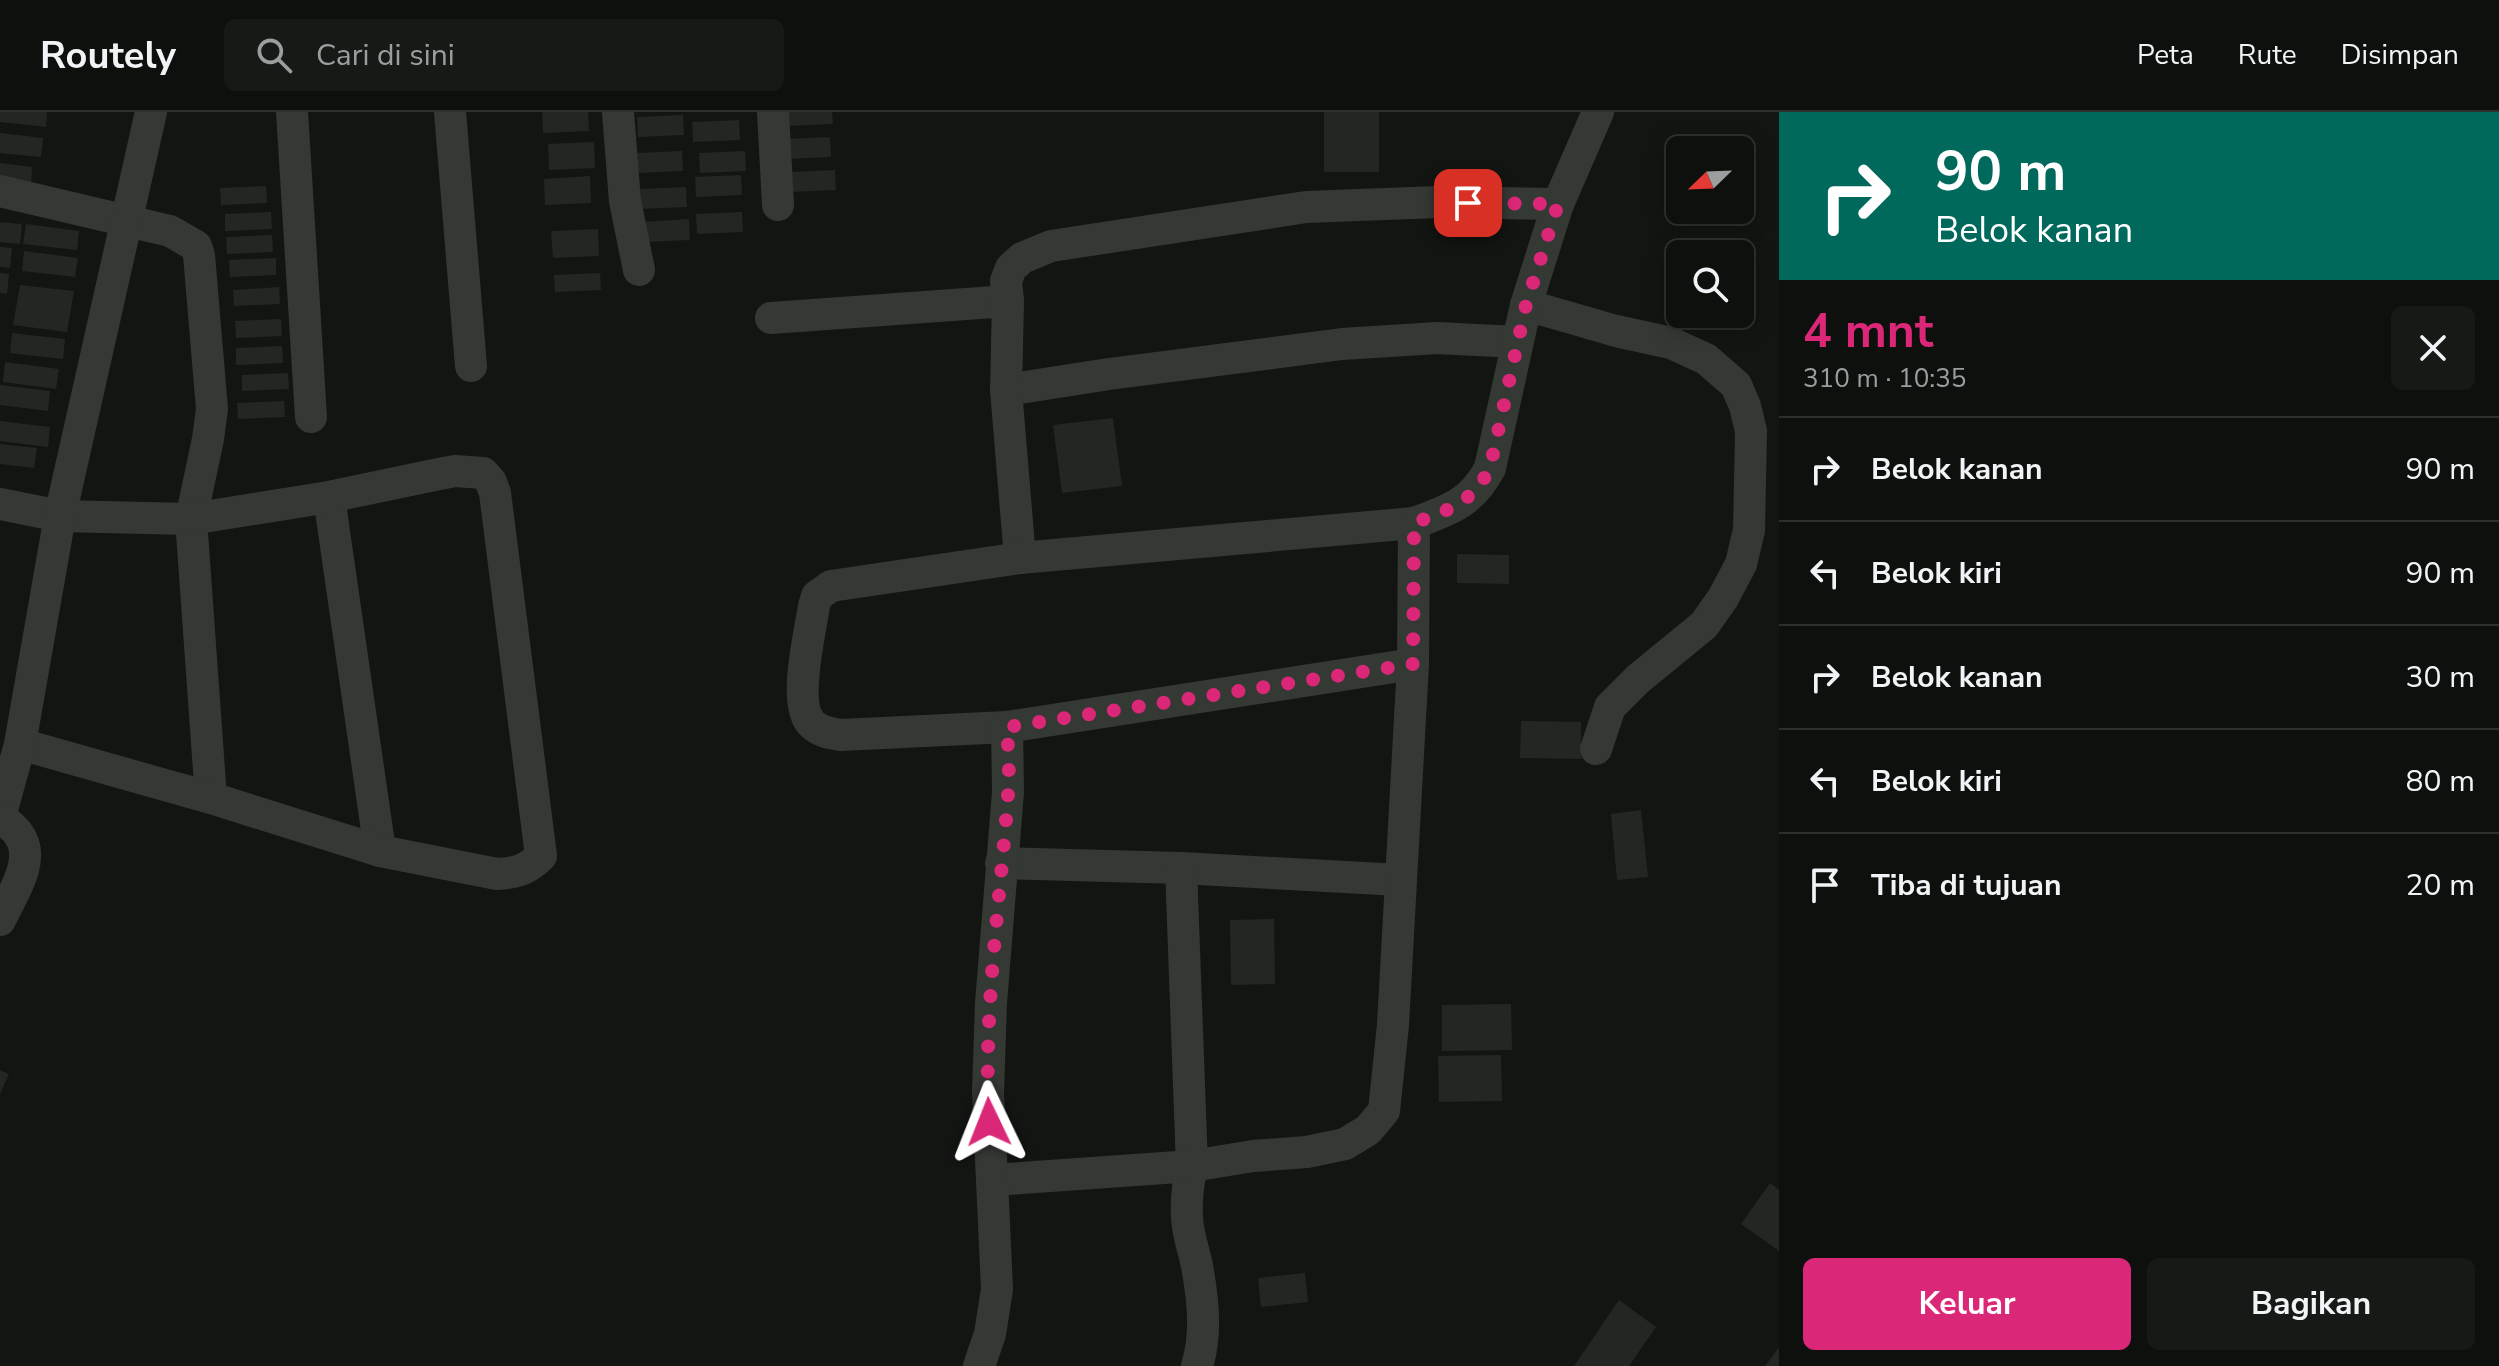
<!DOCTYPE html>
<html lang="id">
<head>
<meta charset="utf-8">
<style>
	:root { --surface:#0e100e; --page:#171917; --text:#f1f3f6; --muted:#9b9d9e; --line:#2e302e; --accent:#db2777 }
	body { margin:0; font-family:"Nunito Sans",sans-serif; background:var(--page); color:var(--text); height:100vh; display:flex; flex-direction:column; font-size:30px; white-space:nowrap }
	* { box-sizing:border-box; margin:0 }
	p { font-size:26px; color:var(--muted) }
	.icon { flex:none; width:44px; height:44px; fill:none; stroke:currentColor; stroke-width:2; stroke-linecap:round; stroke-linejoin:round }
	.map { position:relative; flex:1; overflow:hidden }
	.side { display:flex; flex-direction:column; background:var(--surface); width:720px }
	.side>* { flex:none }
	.hud { background:#00695c; color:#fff; overflow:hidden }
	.needle { width:52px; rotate:247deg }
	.buttons { position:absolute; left:1666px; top:24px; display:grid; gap:16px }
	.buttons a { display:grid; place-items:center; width:88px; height:88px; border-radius:12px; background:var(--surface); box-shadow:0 4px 20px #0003,0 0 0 2px var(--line); font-size:40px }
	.pin { position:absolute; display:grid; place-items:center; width:68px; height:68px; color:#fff; margin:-34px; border-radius:16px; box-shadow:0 4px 12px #0006 }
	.me { position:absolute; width:88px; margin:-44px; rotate:358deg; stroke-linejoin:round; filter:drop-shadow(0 0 6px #0008) }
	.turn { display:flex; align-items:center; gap:28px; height:168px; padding:0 24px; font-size:36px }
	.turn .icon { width:104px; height:104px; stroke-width:2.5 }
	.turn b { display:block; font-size:56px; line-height:68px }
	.round { display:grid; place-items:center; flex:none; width:84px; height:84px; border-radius:12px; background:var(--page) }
	.head { display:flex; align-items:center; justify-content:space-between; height:136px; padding:0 24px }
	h1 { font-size:48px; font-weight:700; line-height:60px; color:var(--accent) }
	.cta { display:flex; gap:16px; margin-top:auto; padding:16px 24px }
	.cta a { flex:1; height:92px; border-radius:12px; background:var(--accent); color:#fff; font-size:32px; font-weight:700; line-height:92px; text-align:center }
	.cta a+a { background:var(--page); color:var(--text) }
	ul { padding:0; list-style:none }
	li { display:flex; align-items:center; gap:24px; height:104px; padding:0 24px; border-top:2px solid var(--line) }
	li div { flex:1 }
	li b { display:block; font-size:30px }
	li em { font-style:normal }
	header { display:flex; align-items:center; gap:48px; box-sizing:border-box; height:112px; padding:0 40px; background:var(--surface); border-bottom:2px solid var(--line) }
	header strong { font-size:38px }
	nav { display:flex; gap:44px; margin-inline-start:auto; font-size:28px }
	.search { width:560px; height:72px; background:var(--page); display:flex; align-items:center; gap:20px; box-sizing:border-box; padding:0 28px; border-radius:12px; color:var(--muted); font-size:30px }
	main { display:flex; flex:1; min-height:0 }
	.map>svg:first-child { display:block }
	.building { fill:#232623 }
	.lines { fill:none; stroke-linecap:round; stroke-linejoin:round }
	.street { stroke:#353934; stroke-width:32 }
	.route { stroke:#db2777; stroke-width:14; stroke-dasharray:0 25.2 }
</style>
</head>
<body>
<header>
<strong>Routely</strong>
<div class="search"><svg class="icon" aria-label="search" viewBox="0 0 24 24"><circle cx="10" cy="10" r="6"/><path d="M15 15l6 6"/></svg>Cari di sini</div>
<nav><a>Peta</a><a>Rute</a><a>Disimpan</a></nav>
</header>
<main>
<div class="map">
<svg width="1779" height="1254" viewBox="0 0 1779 1254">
	<rect width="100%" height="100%" fill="#131513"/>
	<g class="building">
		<path d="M0,0H47L46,15L0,10Z"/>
		<path d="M542,0H588L589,19L543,21Z"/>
		<path d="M786,0H832L833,12L787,14Z"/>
		<rect x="1324" y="0" width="55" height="60"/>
		<path d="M683,3L684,23L638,25L637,5Z"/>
		<path d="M739,8L740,28L693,30L692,10Z"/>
		<path d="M0,21L43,26L41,45L0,41Z"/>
		<path d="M830,25L831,45L785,47L784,27Z"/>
		<path d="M594,30L595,56L549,58L548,32Z"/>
		<path d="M682,39L683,59L637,61L636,41Z"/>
		<path d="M745,39L746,59L700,61L699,41Z"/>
		<path d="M0,51L32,55L31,75L0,72Z"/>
		<path d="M835,58L836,78L790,80L789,60Z"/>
		<path d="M741,63L742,83L696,85L695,65Z"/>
		<path d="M590,64L591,91L545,93L544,67Z"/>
		<path d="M266,74L267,91L221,93L220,76Z"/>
		<path d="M686,75L687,95L641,97L640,77Z"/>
		<path d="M271,100L272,117L225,119V102Z"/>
		<path d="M742,100L743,120L697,122L696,102Z"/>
		<path d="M689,107L690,128L643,130L642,110Z"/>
		<path d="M0,110L22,112L20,132L0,130Z"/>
		<path d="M26,112L79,119L77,138L23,132Z"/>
		<path d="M598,117L599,144L553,146L551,119Z"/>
		<path d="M272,123L273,140L227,142L226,125Z"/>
		<path d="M0,135L12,136L10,156L0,155Z"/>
		<path d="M24,139L78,146L75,165L22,159Z"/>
		<path d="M276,146V163L230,165L229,148Z"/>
		<path d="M0,161L9,162L7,182L0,181Z"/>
		<path d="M600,161L601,178L555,180L554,163Z"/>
		<path d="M20,173L74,179L67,220L13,213Z"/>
		<path d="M279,175L280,192L234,194L233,178Z"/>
		<path d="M281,207L282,224L236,226L235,209Z"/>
		<path d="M12,221L65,227L63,247L10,241Z"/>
		<path d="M282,234L283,251L236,253V236Z"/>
		<path d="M5,250L59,257L56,277L3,270Z"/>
		<path d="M288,261L289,277L242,279V263Z"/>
		<path d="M0,273L50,279L48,299L0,293Z"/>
		<path d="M284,289L285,305L238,307L237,291Z"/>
		<path d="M1113,306L1122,374L1062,381L1053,313Z"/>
		<path d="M0,309L50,315L48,335L0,329Z"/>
		<path d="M0,332L37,336L34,356L0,352Z"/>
		<path d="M1457,442L1509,443V472L1457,471Z"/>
		<path d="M1521,609L1581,610V647L1520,646Z"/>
		<path d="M1641,698L1648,765L1617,768L1611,702Z"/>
		<path d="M1274,807L1275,872L1231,873L1230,808Z"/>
		<path d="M1511,892L1512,938L1442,939V893Z"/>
		<path d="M1501,943L1502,989L1439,990L1438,944Z"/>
		<path d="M0,958L9,962L0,982Z"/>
		<path d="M1770,1071L1779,1078V1139L1741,1112Z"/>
		<path d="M1305,1161L1308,1190L1261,1195L1258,1166Z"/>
		<path d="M1619,1188L1656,1215L1629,1254H1574Z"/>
		<path d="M1779,1235V1254H1765Z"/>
	</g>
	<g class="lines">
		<g class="street">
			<path d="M292,0L311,305"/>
			<path d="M450,0L471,254"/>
			<path d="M618,0L625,89L639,158"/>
			<path d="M773,0L778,93"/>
			<path d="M0,79L170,119L196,134L199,143L212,297L208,327L191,407L211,686"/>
			<path d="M1526,193L1616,219L1671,231L1706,247L1736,273L1745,294L1751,319L1749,418L1741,452L1723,486L1704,513L1638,567L1610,595L1596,637"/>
			<path d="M771,206L1008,189"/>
			<path d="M1006,278L1109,262L1342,232L1437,226L1517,230"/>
			<path d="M329,385L380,739"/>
			<path d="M0,392L60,404L191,407L329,385L439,362L455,359L483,361L491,370L495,381L541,744C527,758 516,761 497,762L380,739L211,686L20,632"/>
			<path d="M1020,446L1006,278L1008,189L1006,169L1011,156L1022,146L1051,134L1306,95L1438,90L1558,92"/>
			<path d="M1413,552L1007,615L841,623C830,621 820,620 812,612C792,593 810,521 814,494L817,484L831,474L1020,446L1414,411C1449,398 1472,391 1490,356L1526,193L1558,92L1598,0"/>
			<path d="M0,705L20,632L60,404L151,0"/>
			<path d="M0,705C6,710 15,716 19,723C37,748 11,784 0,808"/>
			<path d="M1001,751L1181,756L1400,768"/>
			<path d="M1181,756L1192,1054C1188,1071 1186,1087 1187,1104C1187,1121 1194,1138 1197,1154C1203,1187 1207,1222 1197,1254"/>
			<path d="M993,1068L1192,1054L1253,1044L1307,1040L1345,1032L1368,1018L1384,999L1393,913L1413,552L1414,411"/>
			<path d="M979,1254L990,1222L997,1177L988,981L991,891L1008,680L1007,615"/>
		</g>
	</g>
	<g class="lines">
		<path class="route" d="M989,1010C983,901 1000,791 1008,683C1010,660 1008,637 1007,615L1413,552L1414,411C1449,398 1472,391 1490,356L1526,193L1558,92L1468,91"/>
	</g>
</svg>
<div class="buttons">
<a><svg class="needle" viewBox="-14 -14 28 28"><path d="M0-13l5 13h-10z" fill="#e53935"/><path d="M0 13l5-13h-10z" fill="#9b9d9e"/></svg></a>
<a><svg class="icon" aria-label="search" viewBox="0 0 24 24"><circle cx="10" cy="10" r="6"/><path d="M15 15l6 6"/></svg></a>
</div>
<div class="pin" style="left:1468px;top:91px;background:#d93025"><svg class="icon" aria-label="arrive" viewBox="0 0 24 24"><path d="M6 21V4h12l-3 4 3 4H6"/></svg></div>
<svg class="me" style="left:989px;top:1010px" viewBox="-20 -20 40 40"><path d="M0-17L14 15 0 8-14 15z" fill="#db2777" stroke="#fff" stroke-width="4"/></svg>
</div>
<section class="side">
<div class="hud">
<div class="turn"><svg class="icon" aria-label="right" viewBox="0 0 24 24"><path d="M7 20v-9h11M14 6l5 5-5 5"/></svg><div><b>90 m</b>Belok kanan</div></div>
</div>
<div class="head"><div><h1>4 mnt</h1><p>310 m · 10:35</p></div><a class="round"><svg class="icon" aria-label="close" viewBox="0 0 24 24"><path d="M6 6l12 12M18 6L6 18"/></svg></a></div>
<ul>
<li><svg class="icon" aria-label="right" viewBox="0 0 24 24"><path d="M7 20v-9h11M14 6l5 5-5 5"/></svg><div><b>Belok kanan</b></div><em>90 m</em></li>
<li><svg class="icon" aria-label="left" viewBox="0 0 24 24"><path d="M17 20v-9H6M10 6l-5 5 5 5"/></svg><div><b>Belok kiri</b></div><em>90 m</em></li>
<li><svg class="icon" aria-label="right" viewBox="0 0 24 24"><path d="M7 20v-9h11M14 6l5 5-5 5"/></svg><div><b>Belok kanan</b></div><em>30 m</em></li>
<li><svg class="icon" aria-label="left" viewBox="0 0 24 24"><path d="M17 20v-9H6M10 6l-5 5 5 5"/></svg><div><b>Belok kiri</b></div><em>80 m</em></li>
<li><svg class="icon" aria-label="arrive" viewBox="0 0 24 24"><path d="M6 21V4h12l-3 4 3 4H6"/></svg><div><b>Tiba di tujuan</b></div><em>20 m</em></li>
</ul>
<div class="cta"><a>Keluar</a><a>Bagikan</a></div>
</section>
</main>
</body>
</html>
